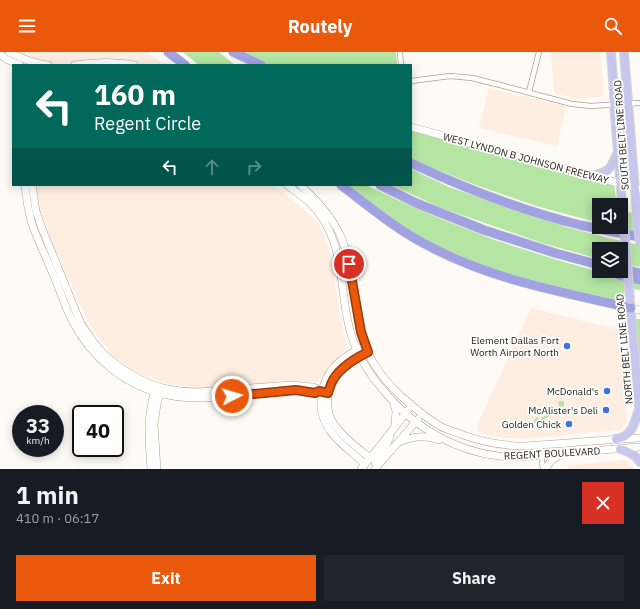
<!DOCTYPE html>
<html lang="en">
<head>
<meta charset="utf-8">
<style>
	:root { --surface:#171b24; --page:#20242c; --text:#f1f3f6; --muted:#9ea1a6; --accent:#ea580c }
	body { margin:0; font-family:"IBM Plex Sans",sans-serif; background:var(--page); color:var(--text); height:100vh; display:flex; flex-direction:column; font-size:15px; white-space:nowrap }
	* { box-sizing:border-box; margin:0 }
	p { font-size:13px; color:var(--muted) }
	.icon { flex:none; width:22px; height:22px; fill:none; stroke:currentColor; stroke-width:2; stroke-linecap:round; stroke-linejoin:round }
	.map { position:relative; height:417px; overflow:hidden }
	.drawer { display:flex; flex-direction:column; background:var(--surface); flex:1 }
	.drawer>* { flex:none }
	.hud { position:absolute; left:12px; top:12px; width:400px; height:122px; border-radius:0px; box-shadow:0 2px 10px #0003; background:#00695c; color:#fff; overflow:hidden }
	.controls { position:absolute; left:592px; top:146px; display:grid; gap:8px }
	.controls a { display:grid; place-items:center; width:36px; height:36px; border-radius:0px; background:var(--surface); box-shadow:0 2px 10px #0003; font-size:20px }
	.speed { position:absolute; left:12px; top:353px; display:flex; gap:8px; font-size:20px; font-weight:700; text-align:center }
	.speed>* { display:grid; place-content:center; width:52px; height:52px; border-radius:50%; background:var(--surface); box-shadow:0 2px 10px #0003; line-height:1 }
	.speed small { font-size:10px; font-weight:400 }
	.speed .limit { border:2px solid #111; border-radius:6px; background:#fff; color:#111 }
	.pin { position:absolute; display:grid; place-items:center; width:34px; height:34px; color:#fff; margin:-17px; border:2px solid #fff; border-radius:50%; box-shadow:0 1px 4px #0007 }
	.me { position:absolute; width:44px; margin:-22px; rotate:85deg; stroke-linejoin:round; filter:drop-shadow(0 0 3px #0008) }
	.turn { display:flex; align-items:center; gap:14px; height:84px; padding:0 16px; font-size:18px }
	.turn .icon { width:52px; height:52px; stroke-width:2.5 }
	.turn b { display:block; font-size:28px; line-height:34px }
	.lanes { display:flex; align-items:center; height:38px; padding:0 16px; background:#0003; justify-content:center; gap:20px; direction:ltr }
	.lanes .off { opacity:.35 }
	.round { display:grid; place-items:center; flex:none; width:42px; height:42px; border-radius:0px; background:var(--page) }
	.head { display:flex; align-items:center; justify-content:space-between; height:68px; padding:0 16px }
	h1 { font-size:24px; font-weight:700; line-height:30px }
	.cta { display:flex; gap:8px; margin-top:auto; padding:8px 16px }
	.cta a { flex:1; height:46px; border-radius:0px; background:var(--accent); color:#fff; font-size:16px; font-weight:700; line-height:46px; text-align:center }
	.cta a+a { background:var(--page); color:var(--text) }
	header { display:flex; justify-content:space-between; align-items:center; height:52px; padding:0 16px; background:var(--accent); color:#fff; font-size:18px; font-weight:700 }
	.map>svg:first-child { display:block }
	.commercial { fill:#fdeee1 }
	.green { fill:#b4e5a2 }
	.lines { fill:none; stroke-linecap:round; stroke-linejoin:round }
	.street-casing { stroke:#b1a28a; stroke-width:6 }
	.secondary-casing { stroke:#b1a28a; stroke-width:8 }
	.primary-casing { stroke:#d7d6d4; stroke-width:10 }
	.highway-casing { stroke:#d7d6d4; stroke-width:10 }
	.street { stroke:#fff; stroke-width:4.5 }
	.secondary { stroke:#fff; stroke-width:7 }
	.primary { stroke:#c7c7ee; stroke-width:8 }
	.highway { stroke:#a1a2e2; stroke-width:9 }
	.primary-bridge-casing { stroke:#d7d6d4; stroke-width:10; stroke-linecap:butt }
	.primary-bridge { stroke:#c7c7ee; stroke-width:8 }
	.route-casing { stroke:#983908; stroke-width:10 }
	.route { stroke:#ea580c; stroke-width:7 }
	.poi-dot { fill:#3f70e1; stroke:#fff; stroke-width:1.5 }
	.labels { text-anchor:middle; stroke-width:3.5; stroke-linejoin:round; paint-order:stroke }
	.street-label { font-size:10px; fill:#1f1a11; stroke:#fff }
	.poi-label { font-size:10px; fill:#1f1a11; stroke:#fff; text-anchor:end }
</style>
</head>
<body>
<header><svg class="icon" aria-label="menu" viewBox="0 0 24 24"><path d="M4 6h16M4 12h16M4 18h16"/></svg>Routely<svg class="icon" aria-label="search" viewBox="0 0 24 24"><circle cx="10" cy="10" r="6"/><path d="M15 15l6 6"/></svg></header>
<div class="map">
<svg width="640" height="417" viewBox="0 0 640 417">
	<rect width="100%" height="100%" fill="#fefbf6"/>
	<g class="commercial">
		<path d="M9,0H148L163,13H48Z"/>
		<path d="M551,0H600L604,44L578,47L554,41Z"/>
		<path d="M489,36L566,54L557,94L479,76Z"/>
		<path d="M37,133H274L303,157L319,173L330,200L340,263L347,296L317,330L288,329L200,336L160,330L134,319L111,302L89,272L51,188L40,157Z"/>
		<path d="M531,256L621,278L627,371L620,378L520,387L495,385L478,380L477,374Z"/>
		<path d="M626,408L633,415V417H568V413Z"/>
	</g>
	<g class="green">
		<path d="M183,0H219L235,13H199Z"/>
		<path d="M244,0H396L397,13H267Z"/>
		<path d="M622,66H623L625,93L630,122H627L626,120Z"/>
		<path d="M411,78L614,133L617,153H599V171L536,154L476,133L428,114L411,106Z"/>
		<path d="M411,117L449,135L566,175L612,187L640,193V215L621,212V197H599V207L542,191L439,155L392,133H411Z"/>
		<path d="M345,133H366L406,152L441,167L495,188L554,207L607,222L640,231V238L624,236L625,251L519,227L468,209L402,175Z"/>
		<path d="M621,159L640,162V181L616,175H621Z"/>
		<path d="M634,267H640V323Z"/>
		<path d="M560,349H564V354L543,368L537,374L534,373V368L537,365L539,368L559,354L558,351Z"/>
	</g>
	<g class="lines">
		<defs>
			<g id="street">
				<path d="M400,0L401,13"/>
				<path d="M411,29L450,24L472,26L504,34L572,52L591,54L640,51"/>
				<path d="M529,40L539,0"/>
				<path d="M540,393L543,417"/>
			</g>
			<g id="secondary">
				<path d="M9,0C21,6 35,12 48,13"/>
				<path d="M0,2L6,7L20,13"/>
				<path d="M75,13C95,10 114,9 134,13"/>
				<path d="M411,75L640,137"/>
				<path d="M25,133C26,145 28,157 31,169C37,187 46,205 53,222C60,237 65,256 73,270C92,307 127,335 168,343C180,346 192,346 204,346L289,339L296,338L315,341L319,339L328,341"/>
				<path d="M32,133L36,159L41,174L81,272C87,280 92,289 99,297C116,315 143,332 167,337C177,339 188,340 198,340L291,333L313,335L316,336L319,339"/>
				<path d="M287,133C295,139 304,145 311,152C343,185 339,224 347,265C353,299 367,320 389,345C416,376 456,399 498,404C517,406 536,404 555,402C584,400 612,397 640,395"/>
				<path d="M300,133C317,148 332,164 341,185C353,213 354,250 361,280C366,305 381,325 400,343C412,354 426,366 440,374C447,378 456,380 463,383C483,390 504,394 525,394C539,393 554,392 568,391C592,389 616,387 640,386"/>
				<path d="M631,256L640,258"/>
				<path d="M360,296C351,301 341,307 335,314C318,332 316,361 331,380C340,392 354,402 365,412"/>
				<path d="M362,303C354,307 346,312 340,319C325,333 323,359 336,375C345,387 359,397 370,406"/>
				<path d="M394,352L396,359L395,375"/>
				<path d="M399,390C414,384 424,383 439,388"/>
				<path d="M376,413L375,410L385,398L390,384"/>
				<path d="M151,417C149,388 146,365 156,336"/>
				<path d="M157,417L154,373L157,352L161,338"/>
				<path d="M361,417L384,389L405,362L408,358"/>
				<path d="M375,417L418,367"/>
				<path d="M545,417L551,409L561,402"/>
			</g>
			<g id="primary">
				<path d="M611,0L614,42L615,64L623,162"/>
				<path d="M624,0L637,164"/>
				<path d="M591,124C609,120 610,118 617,102"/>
				<path d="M630,251L640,366"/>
				<path d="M616,387C631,385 634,373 638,360"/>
				<path d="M620,397C627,399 636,403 640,410"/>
			</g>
			<g id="highway">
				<path d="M168,0L185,13"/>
				<path d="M233,0L261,13"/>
				<path d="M411,111C464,136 523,159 580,173C600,177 620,181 640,185"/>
				<path d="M341,133C370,155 398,179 431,195C493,228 563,240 631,256"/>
				<path d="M380,133L416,151L484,178L555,201L599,213"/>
				<path d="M621,217L640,221"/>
				<path d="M611,219L619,223L640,228"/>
			</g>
		</defs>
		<use href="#street" class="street-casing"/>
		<use href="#secondary" class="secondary-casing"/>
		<use href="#primary" class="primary-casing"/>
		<use href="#highway" class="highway-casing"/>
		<use href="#street" class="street"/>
		<use href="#secondary" class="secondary"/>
		<use href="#primary" class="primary"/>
		<use href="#highway" class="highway"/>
		<defs>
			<g id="primary-bridge">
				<path d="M623,162L630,248"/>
				<path d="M637,164L640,191"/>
			</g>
		</defs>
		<use href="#primary-bridge" class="primary-bridge-casing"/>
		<use href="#primary-bridge" class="primary-bridge"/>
	</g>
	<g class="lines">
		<defs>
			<path id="route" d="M232,344L296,338L315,341L319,339L328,341C329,338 330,335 331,332C337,317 354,307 368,300L361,280L349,212"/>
		</defs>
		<use href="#route" class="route-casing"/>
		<use href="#route" class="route"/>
	</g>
	<g class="poi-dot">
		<circle cx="567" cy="294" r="4"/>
		<circle cx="607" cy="339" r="4"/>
		<circle cx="606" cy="358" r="4"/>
		<circle cx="569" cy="372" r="4"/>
	</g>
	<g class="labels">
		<g class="street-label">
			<text transform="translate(621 83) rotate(-94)" y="4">SOUTH BELT LINE ROAD</text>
			<text transform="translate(526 106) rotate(15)" y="4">WEST LYNDON B JOHNSON FREEWAY</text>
			<text transform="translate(624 297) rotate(-95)" y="4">NORTH BELT LINE ROAD</text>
			<text transform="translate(552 401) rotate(-3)" y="4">REGENT BOULEVARD</text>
		</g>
		<g class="poi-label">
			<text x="559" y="292">Element Dallas Fort<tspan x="559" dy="12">Worth Airport North</tspan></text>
			<text x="599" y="343">McDonald's</text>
			<text x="598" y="362">McAlister's Deli</text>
			<text x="561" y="376">Golden Chick</text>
		</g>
	</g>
</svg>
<div class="controls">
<a><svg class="icon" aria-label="sound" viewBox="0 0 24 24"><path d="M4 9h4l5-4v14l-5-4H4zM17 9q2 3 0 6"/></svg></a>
<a><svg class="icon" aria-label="layers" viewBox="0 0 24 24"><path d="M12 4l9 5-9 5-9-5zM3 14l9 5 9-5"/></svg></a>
</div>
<div class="speed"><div>33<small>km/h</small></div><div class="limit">40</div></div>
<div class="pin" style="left:349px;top:212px;background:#d93025"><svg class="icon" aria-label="arrive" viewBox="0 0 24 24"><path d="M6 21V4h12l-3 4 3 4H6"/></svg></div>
<svg class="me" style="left:232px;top:344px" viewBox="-20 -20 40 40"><circle r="17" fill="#ea580c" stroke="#fff" stroke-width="3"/><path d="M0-11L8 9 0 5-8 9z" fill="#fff"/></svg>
<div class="hud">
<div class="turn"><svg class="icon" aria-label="left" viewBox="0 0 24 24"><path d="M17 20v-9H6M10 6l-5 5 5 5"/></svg><div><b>160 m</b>Regent Circle</div></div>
<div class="lanes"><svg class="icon" aria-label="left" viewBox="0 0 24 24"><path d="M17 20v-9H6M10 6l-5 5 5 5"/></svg><svg class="icon off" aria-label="ahead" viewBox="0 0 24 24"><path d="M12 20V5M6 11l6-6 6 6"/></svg><svg class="icon off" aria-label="right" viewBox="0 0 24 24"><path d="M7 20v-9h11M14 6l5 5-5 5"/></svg></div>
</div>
</div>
<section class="drawer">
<div class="head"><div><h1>1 min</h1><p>410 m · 06:17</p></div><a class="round" style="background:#d93025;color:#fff"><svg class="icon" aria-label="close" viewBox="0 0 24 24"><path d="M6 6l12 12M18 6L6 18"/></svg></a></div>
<div class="cta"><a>Exit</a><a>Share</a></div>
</section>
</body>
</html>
